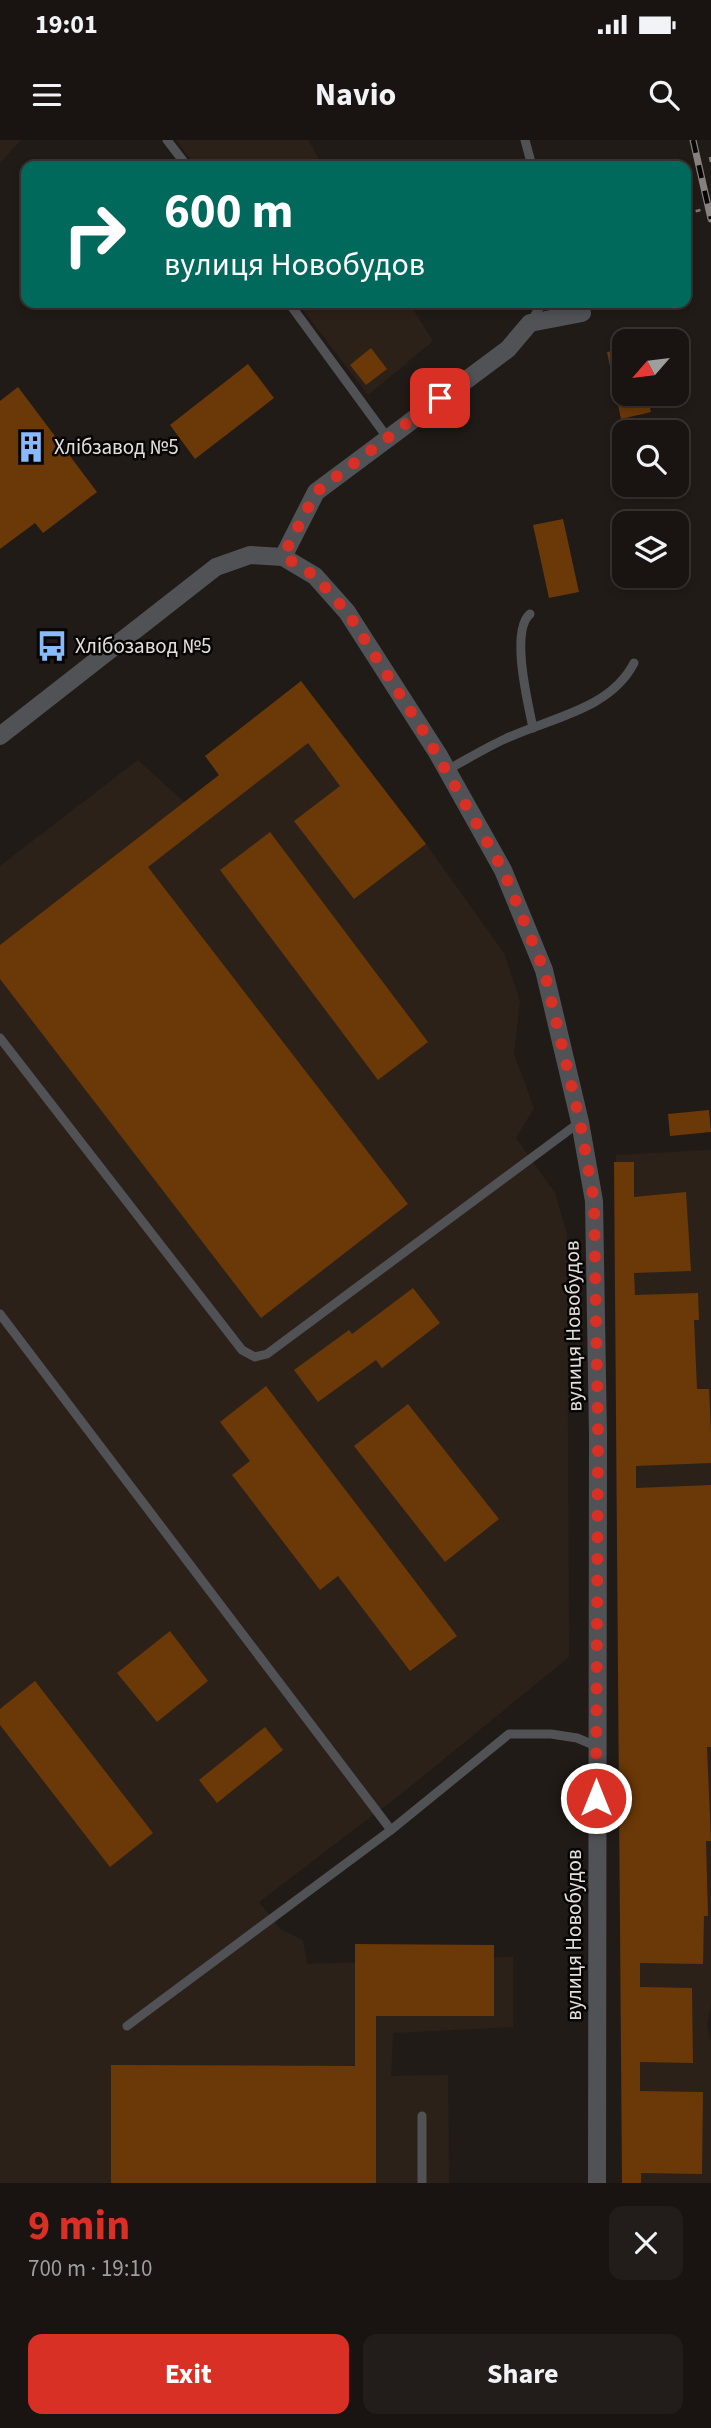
<!DOCTYPE html>
<html lang="en">
<head>
<meta charset="utf-8">
<style>
	:root { --surface:#191411; --page:#221d1a; --text:#f1f3f6; --muted:#9f9e9f; --line:#373331; --accent:#d93025 }
	body { margin:0; font-family:"Source Sans 3",sans-serif; background:var(--page); color:var(--text); height:100vh; display:flex; flex-direction:column; font-size:26px; white-space:nowrap }
	* { box-sizing:border-box; margin:0 }
	p { font-size:23px; color:var(--muted) }
	.icon { flex:none; width:38px; height:38px; fill:none; stroke:currentColor; stroke-width:2; stroke-linecap:round; stroke-linejoin:round }
	.map { position:relative; height:2043px; overflow:hidden }
	.panel { display:flex; flex-direction:column; background:var(--surface); flex:1 }
	.panel>* { flex:none }
	.top-card { position:absolute; left:21px; top:21px; width:670px; height:147px; border-radius:14px; box-shadow:0 4px 10px #0003,0 0 0 2px var(--line); background:#00695c; color:#fff; overflow:hidden }
	.needle { width:46px; rotate:242deg }
	.fabs { position:absolute; left:612px; top:189px; display:grid; gap:14px }
	.fabs a { display:grid; place-items:center; width:77px; height:77px; border-radius:14px; background:var(--surface); box-shadow:0 4px 10px #0003,0 0 0 2px var(--line); font-size:35px }
	.pin { position:absolute; display:grid; place-items:center; width:60px; height:60px; color:#fff; margin:-30px; border-radius:14px; box-shadow:0 4px 10px #0006 }
	.me { position:absolute; width:77px; margin:-38px; rotate:0deg; stroke-linejoin:round; filter:drop-shadow(0 0 5px #0008) }
	.turn { display:flex; align-items:center; gap:24px; height:147px; padding:0 28px; font-size:32px }
	.turn .icon { width:91px; height:91px; stroke-width:2.5 }
	.turn b { display:block; font-size:49px; line-height:60px }
	.round { display:grid; place-items:center; flex:none; width:74px; height:74px; border-radius:14px; background:var(--page) }
	.headline { display:flex; align-items:center; justify-content:space-between; height:119px; padding:0 28px }
	h1 { font-size:42px; font-weight:700; line-height:52px; color:var(--accent) }
	.action { display:flex; gap:14px; margin-top:auto; padding:14px 28px }
	.action a { flex:1; height:80px; border-radius:14px; background:var(--accent); color:#fff; font-size:28px; font-weight:700; line-height:80px; text-align:center }
	.action a+a { background:var(--page); color:var(--text) }
	.status { display:flex; justify-content:space-between; align-items:center; height:49px; padding:0 35px; background:var(--surface); direction:ltr }
	.status svg { height:19px; fill:currentColor }
	header { display:flex; justify-content:space-between; align-items:center; height:91px; padding:0 28px; background:var(--surface); font-size:32px; font-weight:700 }
	.map>svg:first-child { display:block }
	.built { fill:#2c2119 }
	.building { fill:#6b3807 }
	.lines { fill:none; stroke-linecap:round; stroke-linejoin:round }
	.path { stroke:#7e7976; stroke-width:2.5; stroke-dasharray:5 5; stroke-linecap:butt }
	.service { stroke:#505255; stroke-width:9 }
	.minor { stroke:#505255; stroke-width:18 }
	.rail-casing { stroke:#86817e; stroke-width:7 }
	.rail { stroke:#080605; stroke-width:4.5; stroke-dasharray:13; stroke-linecap:butt }
	.route { stroke:#d93025; stroke-width:12; stroke-dasharray:0 21.6 }
	.labels { text-anchor:middle; stroke-width:5; stroke-linejoin:round; paint-order:stroke }
	.poi-label { font-size:21px; fill:#e3dfdd; stroke:#080605; text-anchor:start }
	.street-label { font-size:21px; fill:#e3dfdd; stroke:#080605 }
</style>
</head>
<body>
<div class="status"><b>19:01</b><svg viewBox="0 0 49 12"><path d="M0 12V9h3v3zM5 12V6h3v6zM10 12V3h3v9zM15 12V0h3v12zM26 1h20v11H26zM47 4h2v5h-2z"/></svg></div>
<header><svg class="icon" aria-label="menu" viewBox="0 0 24 24"><path d="M4 6h16M4 12h16M4 18h16"/></svg>Navio<svg class="icon" aria-label="search" viewBox="0 0 24 24"><circle cx="10" cy="10" r="6"/><path d="M15 15l6 6"/></svg></header>
<div class="map">
<svg width="711" height="2043" viewBox="0 0 711 2043">
	<rect width="100%" height="100%" fill="#211b17"/>
	<g class="built">
		<path d="M0,0H21L0,23Z"/>
		<path d="M176,0H308L323,26H196Z"/>
		<path d="M298,163H409L433,201L368,255Z"/>
		<path d="M301,541L426,704L504,813L520,861L514,914L534,968L516,998L555,1053L567,1094L569,1517L406,1650L259,1762L281,1790L303,1800L307,1824L513,1817V1887L393,1893L391,1936L448,1935L449,2043H0V726L138,620L184,662L219,635L205,616Z"/>
		<path d="M711,1010V1864L707,1887L711,1901V2043H630L616,1015Z"/>
	</g>
	<g class="building">
		<path d="M371,208L387,229L366,245L350,225Z"/>
		<path d="M625,209V254H647L651,272L621,279L607,212Z"/>
		<path d="M248,224L274,258L195,319L170,285Z"/>
		<path d="M18,247L97,352L43,393L35,383L0,409V261Z"/>
		<path d="M563,379L579,452L549,458L533,385Z"/>
		<path d="M301,541L426,704L354,759L294,681L340,646L308,603L148,727L408,1064L261,1178L0,839V805L219,635L205,616Z"/>
		<path d="M270,692L428,902L378,940L220,730Z"/>
		<path d="M709,970L711,992L670,996L668,974Z"/>
		<path d="M614,1022H634V1057L686,1052L691,1131L634,1133L635,1155L698,1153L699,1180H694L697,1249H709L711,1292V1323L636,1326V1348L711,1345V1607H707L711,1701H706L708,1776H704L703,1824L640,1823V1847L692,1848L693,1923L640,1922V1951L703,1952L702,2034L641,2033V2043H622Z"/>
		<path d="M413,1148L440,1183L382,1228L376,1220L318,1262L294,1230L349,1190L352,1194Z"/>
		<path d="M266,1246L457,1496L410,1531L338,1436L320,1450L232,1335L250,1321L220,1282Z"/>
		<path d="M408,1264L499,1379L445,1422L354,1306Z"/>
		<path d="M170,1491L208,1541L157,1582L117,1533Z"/>
		<path d="M35,1541L153,1693L110,1727L0,1585V1569Z"/>
		<path d="M265,1587L283,1610L217,1663L199,1640Z"/>
		<path d="M355,1804L494,1805V1876H376V2043H111V1925L355,1926Z"/>
	</g>
	<g class="lines">
		<g class="path">
			<path d="M710,17L711,23"/>
			<path d="M686,74L711,67"/>
		</g>
		<g class="service">
			<path d="M167,0L187,26"/>
			<path d="M525,0L532,26"/>
			<path d="M289,163L387,297"/>
			<path d="M531,182L542,163"/>
			<path d="M530,474C510,491 528,563 533,588"/>
			<path d="M447,630C466,620 485,608 505,599C549,578 610,570 634,523"/>
			<path d="M0,898L242,1210L255,1217L267,1214L580,982"/>
			<path d="M0,1174L391,1690"/>
			<path d="M127,1886L391,1690L509,1594H551L577,1598L596,1606"/>
			<path d="M422,1976V2043"/>
		</g>
		<g class="minor">
			<path d="M283,417L316,352L508,209L530,183L582,173"/>
			<path d="M0,596L216,427L250,415L283,417L315,436L347,472L438,614L503,730L544,830L580,982L594,1061L598,1294L597,2043"/>
		</g>
		<defs>
			<path id="rail" d="M693,0L711,79"/>
		</defs>
		<use href="#rail" class="rail-casing"/>
		<use href="#rail" class="rail"/>
	</g>
	<g class="lines">
		<path class="route" d="M440,258L316,352L283,416L315,436L347,472L425,594L503,730L544,830L580,982L594,1061L598,1294L596,1658"/>
	</g>
	<defs>
		<symbol id="building-bare" viewBox="-9 -9 18 18"><path d="M-4-6H4V6H1V3H-1V6H-4ZM-2.5-4.3h1.7v1.8h-1.7ZM.8-4.3h1.7v1.8H.8ZM-2.5-1h1.7V.8h-1.7ZM.8-1h1.7V.8H.8Z" fill="#89bafc" stroke="#080605" stroke-width="2.5" paint-order="stroke"/></symbol>
		<symbol id="bus-bare" viewBox="-9 -9 18 18"><path d="M-5-6H5V4H4V6H2V4H-2V6H-4V4H-5ZM-3.5-4V0h7V-4ZM-3.5 1.2v1.5H-2V1.2ZM2 1.2v1.5H3.5V1.2Z" fill="#89bafc" stroke="#080605" stroke-width="2.5" paint-order="stroke"/></symbol>
	</defs>
	<g fill-rule="evenodd">
		<use href="#building-bare" x="9" y="285" width="44" height="44"/>
		<use href="#bus-bare" x="30" y="484" width="44" height="44"/>
	</g>
	<g class="labels">
		<g class="poi-label">
			<text x="54" y="314">Хлібзавод №5</text>
			<text x="75" y="513">Хлібозавод №5</text>
		</g>
		<g class="street-label">
			<text transform="translate(573 1186) rotate(-91)" y="7">вулиця Новобудов</text>
			<text transform="translate(574 1795) rotate(-90)" y="7">вулиця Новобудов</text>
		</g>
	</g>
</svg>
<div class="fabs">
<a><svg class="needle" viewBox="-14 -14 28 28"><path d="M0-13l5 13h-10z" fill="#e53935"/><path d="M0 13l5-13h-10z" fill="#9f9e9f"/></svg></a>
<a><svg class="icon" aria-label="search" viewBox="0 0 24 24"><circle cx="10" cy="10" r="6"/><path d="M15 15l6 6"/></svg></a>
<a><svg class="icon" aria-label="layers" viewBox="0 0 24 24"><path d="M12 4l9 5-9 5-9-5zM3 14l9 5 9-5"/></svg></a>
</div>
<div class="pin" style="left:440px;top:258px;background:#d93025"><svg class="icon" aria-label="arrive" viewBox="0 0 24 24"><path d="M6 21V4h12l-3 4 3 4H6"/></svg></div>
<svg class="me" style="left:596px;top:1658px" viewBox="-20 -20 40 40"><circle r="17" fill="#d93025" stroke="#fff" stroke-width="3"/><path d="M0-11L8 9 0 5-8 9z" fill="#fff"/></svg>
<div class="top-card">
<div class="turn"><svg class="icon" aria-label="right" viewBox="0 0 24 24"><path d="M7 20v-9h11M14 6l5 5-5 5"/></svg><div><b>600 m</b>вулиця Новобудов</div></div>
</div>
</div>
<section class="panel">
<div class="headline"><div><h1>9 min</h1><p>700 m · 19:10</p></div><a class="round"><svg class="icon" aria-label="close" viewBox="0 0 24 24"><path d="M6 6l12 12M18 6L6 18"/></svg></a></div>
<div class="action"><a>Exit</a><a>Share</a></div>
</section>
</body>
</html>
